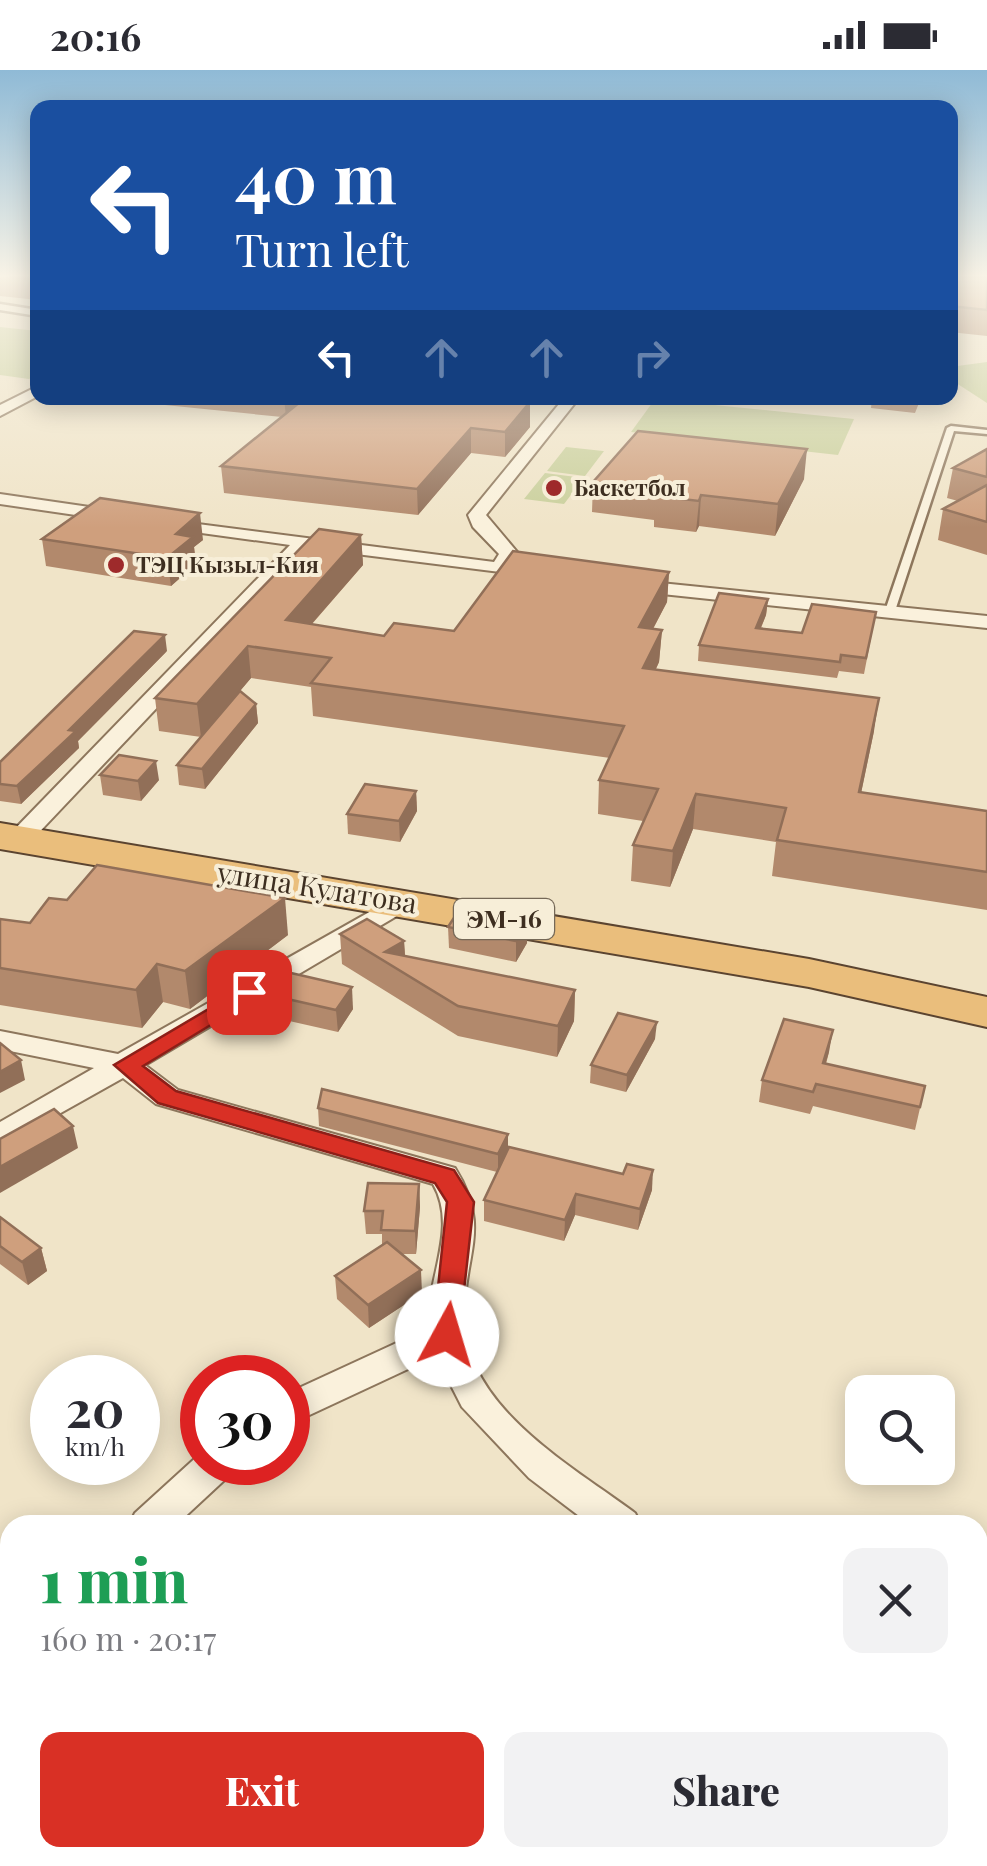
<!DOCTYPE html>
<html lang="en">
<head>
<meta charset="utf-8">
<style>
	:root { --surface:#fff; --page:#f2f2f3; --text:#2b2b33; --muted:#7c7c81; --accent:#d93025 }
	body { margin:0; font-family:"Playfair Display",serif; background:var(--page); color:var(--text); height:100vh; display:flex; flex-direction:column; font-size:38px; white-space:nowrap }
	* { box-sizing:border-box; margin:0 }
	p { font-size:32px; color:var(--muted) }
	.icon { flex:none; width:55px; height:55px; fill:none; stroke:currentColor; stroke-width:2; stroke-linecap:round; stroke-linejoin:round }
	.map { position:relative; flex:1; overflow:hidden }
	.side { position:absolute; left:0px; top:1445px; width:988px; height:352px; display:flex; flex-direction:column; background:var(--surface); border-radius:30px 30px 0 0; box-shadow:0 5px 25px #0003 }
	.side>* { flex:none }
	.top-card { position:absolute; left:30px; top:30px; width:928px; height:305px; border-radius:20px; box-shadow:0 5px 25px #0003; background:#1a4fa0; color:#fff; overflow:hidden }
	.buttons { position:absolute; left:845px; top:1305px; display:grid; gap:20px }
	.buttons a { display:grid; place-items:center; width:110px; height:110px; border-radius:20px; background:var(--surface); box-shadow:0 5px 25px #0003; font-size:50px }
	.speed { position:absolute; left:30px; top:1285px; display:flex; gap:20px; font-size:50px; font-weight:700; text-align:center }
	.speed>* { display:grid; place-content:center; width:130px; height:130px; border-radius:50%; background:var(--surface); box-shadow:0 5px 25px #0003; line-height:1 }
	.speed small { font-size:25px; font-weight:400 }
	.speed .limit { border:15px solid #d22; background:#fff; color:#111 }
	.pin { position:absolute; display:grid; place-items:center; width:85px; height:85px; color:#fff; margin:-42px; border-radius:20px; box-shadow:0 5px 15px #0006 }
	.me { position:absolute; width:110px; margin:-55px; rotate:6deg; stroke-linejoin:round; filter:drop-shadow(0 0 8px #0008) }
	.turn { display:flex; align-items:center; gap:35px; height:210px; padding:0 40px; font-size:45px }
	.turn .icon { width:130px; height:130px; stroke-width:2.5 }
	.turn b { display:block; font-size:70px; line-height:85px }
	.lanes { display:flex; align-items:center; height:95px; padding:0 40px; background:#0003; justify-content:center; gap:50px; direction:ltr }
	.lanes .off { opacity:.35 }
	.round { display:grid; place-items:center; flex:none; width:105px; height:105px; border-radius:20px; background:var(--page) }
	.overview { display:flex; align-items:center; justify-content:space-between; height:170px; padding:0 40px }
	h1 { font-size:60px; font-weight:800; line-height:75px; color:#1e9e55 }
	.action { display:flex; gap:20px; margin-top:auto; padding:20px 40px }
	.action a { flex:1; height:115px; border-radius:20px; background:var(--accent); color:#fff; font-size:40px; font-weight:800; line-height:115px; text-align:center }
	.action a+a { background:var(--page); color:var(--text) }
	.status { display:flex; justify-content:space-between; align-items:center; height:70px; padding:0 50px; background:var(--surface); direction:ltr }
	.status svg { height:28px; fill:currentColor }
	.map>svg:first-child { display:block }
	.green { fill:#c9cf9b }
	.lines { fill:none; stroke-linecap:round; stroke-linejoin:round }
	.service-casing { stroke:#8d765c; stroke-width:5 }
	.pedestrian-casing { stroke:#8d765c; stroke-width:5 }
	.minor-casing { stroke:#8d765c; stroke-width:4 }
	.trunk-casing { stroke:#5b4430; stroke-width:4 }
	.service { fill:#faf1dc; fill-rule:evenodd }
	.pedestrian { fill:#faf1dc; fill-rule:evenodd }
	.minor { fill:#faf1dc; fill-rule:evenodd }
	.trunk { fill:#eabe7c; fill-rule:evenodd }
	.wall { fill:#b2896c }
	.shaded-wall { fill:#916f58 }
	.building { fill:#cf9f7d; stroke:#916f58; stroke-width:2.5 }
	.route { fill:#d93025; stroke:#8d1f18; stroke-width:2.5 }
	.poi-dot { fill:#9e2a2b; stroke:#f7eed8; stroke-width:4 }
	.labels { text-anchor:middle; stroke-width:8; stroke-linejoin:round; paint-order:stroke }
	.far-poi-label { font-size:22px; font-weight:bold; fill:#3d2e20; stroke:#f7eed8; text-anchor:start }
	.shield { fill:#f7eed8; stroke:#756857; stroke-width:2.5 }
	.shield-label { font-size:25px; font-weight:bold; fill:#3d2e20 }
	.street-label { font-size:28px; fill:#3d2e20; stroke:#f7eed8 }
</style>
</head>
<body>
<div class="status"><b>20:16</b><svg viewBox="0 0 49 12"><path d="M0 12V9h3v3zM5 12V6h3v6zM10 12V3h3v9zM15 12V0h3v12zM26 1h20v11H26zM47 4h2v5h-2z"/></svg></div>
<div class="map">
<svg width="987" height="1796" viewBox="0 0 987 1796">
	<rect width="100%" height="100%" fill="#f0e4c8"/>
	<g class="green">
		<path d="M0,257L37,261V305L29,309L0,305Z"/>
		<path d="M987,292V333L950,309V297Z"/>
		<path d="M655,329L854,349L838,385L631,362Z"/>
		<path d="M566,377L603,381H604L585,406L547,401Z"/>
		<path d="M545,403L584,408L564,434L524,429Z"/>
	</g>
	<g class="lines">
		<defs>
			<path id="service" d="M951,356L987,360V364L954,361L894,544L886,546L884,544L947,358Z"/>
			<path id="pedestrian" d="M0,234L38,240V246L0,240Z"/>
			<g id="minor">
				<path d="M38,316V326L0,346V335Z"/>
				<path d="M564,328H579L486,445L518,483L511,494L540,499V507L308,478L28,774H10L7,769L10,764L290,475L165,458L156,453L159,449L494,492L499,484L473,457L468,445Z"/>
				<path d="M0,424L117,441L126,446L117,451L0,434Z"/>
				<path d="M631,510L987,546V558L624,520L621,516Z"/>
				<path d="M403,823L416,831L412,837L145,995L178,1020L455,1098C492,1156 464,1186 464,1246C464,1337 572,1396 635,1443L641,1455H591L529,1408L462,1337L436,1286L288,1355V1323L429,1258C425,1210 459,1159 433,1114L156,1034L123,1008L0,1077V1052L94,998L0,979V961L118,984Z"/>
				<path d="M202,1382V1392H237L232,1403L176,1455H129L135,1443Z"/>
				<path d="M10,1561V1606L0,1610V1565Z"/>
				<path d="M676,1788H726L722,1796H672Z"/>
				<path d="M897,1788H948L952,1796H901Z"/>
			</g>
			<path id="trunk" d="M0,753L809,889L987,927V957L809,917L0,779Z"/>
		</defs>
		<use href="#service" class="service-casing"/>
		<use href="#pedestrian" class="pedestrian-casing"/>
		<use href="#minor" class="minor-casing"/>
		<use href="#trunk" class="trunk-casing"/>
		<use href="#service" class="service"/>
		<use href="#pedestrian" class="pedestrian"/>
		<use href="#minor" class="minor"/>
		<use href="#trunk" class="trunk"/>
	</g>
	<g class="wall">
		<path d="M0,207H38V230L0,226Z"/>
		<path d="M950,207H987V266L950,262Z"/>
		<path d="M96,328H300V331L530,357L505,387L471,383L418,445L224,423L221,396L282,347Z"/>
		<path d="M872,328H921L915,343L871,338Z"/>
		<path d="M987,379V485L938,470L943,439L958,431L947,428L953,398Z"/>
		<path d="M804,409L775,466L699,456L696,462L654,457V450L592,442L593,412Z"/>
		<path d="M361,465L363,495L312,554L384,566L454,561L669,502L667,532L653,559L662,560L659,592L656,599L874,661L861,723L987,741V840L772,806L776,772L693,759L670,817L631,811L633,775L643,751L598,744L599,710L610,688L313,646L311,617L251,608L240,621L256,634L258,653L205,719L179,715L177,695L201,667L159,661L155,628Z"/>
		<path d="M42,469L203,470L194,477L196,494L171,516L46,496Z"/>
		<path d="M768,529L766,545L761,558L802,563L876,542L864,604L839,601L837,608L698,591L699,575Z"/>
		<path d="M167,581L78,671L79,678L21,734L0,731V692Z"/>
		<path d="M100,705L159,710L141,731L103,725Z"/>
		<path d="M416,721L417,741L400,772L348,764L347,744Z"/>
		<path d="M0,849L30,853L288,865L190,939L163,932L142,958L0,935Z"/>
		<path d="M448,857L527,873L516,892L449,878Z"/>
		<path d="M340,864L404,871L405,886L575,920L574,951L557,987L458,966L342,894Z"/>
		<path d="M274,926L353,939L338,962L276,948Z"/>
		<path d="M655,969L626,1022L590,1013L591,995Z"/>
		<path d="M829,982L826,994L925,1016L915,1060L813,1036L810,1044L759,1032L762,1010Z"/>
		<path d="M318,1038L508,1064V1080L652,1120L638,1160L575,1145L564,1171L484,1151V1130L497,1102L319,1056Z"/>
		<path d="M419,1114L420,1137L416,1184H402L422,1223L369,1258L337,1229L335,1206L382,1175V1164H366L364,1141Z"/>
		<path d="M0,1147L41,1178L47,1201L28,1215L0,1194Z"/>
	</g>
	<g class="shaded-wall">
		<path d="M284,328H300L301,335L286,347Z"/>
		<path d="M530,332V357L505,387V362Z"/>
		<path d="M471,358V383L418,445L417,419Z"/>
		<path d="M807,379L804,409L775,466L778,434Z"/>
		<path d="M701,425L699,456L696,462L699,431Z"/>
		<path d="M200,443L203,470L194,477L196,494L171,516L167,488L176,464Z"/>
		<path d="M361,465L363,495L288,581L286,550Z"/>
		<path d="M669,502L667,532L637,589L639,557Z"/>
		<path d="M768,529L766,545L754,574L756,558Z"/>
		<path d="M662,560L659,592L641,630L643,598Z"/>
		<path d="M165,565L167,581L78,671L79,678L21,734L17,716L69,660Z"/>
		<path d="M248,576L251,608L201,667L197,634Z"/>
		<path d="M879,628L874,661L854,757L859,722Z"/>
		<path d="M256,634L258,653L205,719L202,699Z"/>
		<path d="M156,691L159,710L141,731L138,711Z"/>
		<path d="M416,721L417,741L400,772L399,751Z"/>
		<path d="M696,724L693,759L670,817L673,781Z"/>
		<path d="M285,828L288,865L190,939L185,901Z"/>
		<path d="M528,851L527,873L516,892V871Z"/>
		<path d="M404,871L406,901L385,882Z"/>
		<path d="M157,894L163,932L142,958L136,920Z"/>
		<path d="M352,917L353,939L338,962L336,940Z"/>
		<path d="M575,920L574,951L557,987L558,956Z"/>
		<path d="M657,952L655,969L626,1022L627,1005Z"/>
		<path d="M833,960L829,982L819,1015L823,993Z"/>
		<path d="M21,990L25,1010L0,1023V1002Z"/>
		<path d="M73,1056L78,1078L0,1123V1097Z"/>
		<path d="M508,1064V1082L498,1102V1084Z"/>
		<path d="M653,1100L652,1120L638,1160L640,1139Z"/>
		<path d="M419,1114L420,1137L416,1184L415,1161Z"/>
		<path d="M576,1124L575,1145L564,1171L565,1150Z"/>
		<path d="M41,1178L47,1201L28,1215L22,1192Z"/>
		<path d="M421,1200L422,1223L369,1258L368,1235Z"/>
	</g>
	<g class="building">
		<path d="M10,207H38V209Z"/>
		<path d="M950,207H987V240L950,236Z"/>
		<path d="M305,328H481L530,332L505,362L471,358L417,419L221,396Z"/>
		<path d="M638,361L807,379L778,434L701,425L699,431L656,426L660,420L593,412Z"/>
		<path d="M987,379V407L953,398Z"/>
		<path d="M987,415V452L943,439Z"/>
		<path d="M100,428L200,443L176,464L193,467L167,488L42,469Z"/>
		<path d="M319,459L361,465L286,550L384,566L394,553L454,561L513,481L669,502L639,557L662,560L643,598L879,628L859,722L987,741V802L777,770L786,738L696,724L673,781L633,775L658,719L599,710L624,656L311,613L331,588L248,576L197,634L155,628Z"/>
		<path d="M719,523L768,529L756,558L802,563L812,534L876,542L866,588L841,585L840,592L699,575Z"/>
		<path d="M134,561L165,565L69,660L76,661L17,716L0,714V692Z"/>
		<path d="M240,621L256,634L202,699L177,695Z"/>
		<path d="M119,685L156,691L138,711L100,705Z"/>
		<path d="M365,714L416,721L399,751L347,744Z"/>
		<path d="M97,795L285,828L185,901L157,894L136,920L0,898V849L30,853L49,828L67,830Z"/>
		<path d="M459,840L528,851L516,871L448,857Z"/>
		<path d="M367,849L404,871L385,882L575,920L558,956L458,936L340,864Z"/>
		<path d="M291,903L352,917L336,940L274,926Z"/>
		<path d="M618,943L657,952L627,1005L591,995Z"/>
		<path d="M784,949L833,960L823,993L925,1016L920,1037L816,1014L813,1022L762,1010Z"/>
		<path d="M0,973L21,990L0,1002Z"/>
		<path d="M322,1019L508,1064L498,1084L318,1038Z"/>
		<path d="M54,1039L73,1056L0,1097V1069Z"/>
		<path d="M509,1077L623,1104L627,1094L653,1100L640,1139L576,1124L565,1150L484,1130Z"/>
		<path d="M368,1113L419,1114L415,1161L381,1160L383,1141H364Z"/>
		<path d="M0,1147L41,1178L22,1192L0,1176Z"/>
		<path d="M387,1172L421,1200L368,1235L335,1206Z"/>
	</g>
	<linearGradient id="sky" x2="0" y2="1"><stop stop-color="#8fbad6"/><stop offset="0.45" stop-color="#f8f3e6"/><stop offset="1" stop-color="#f8f3e6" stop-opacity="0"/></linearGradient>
	<rect width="987" height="458" fill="url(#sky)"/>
	<path class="route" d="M249,915L257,917V927L143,996L176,1021L454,1100L474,1132L458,1273H437L433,1265L447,1132L435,1113L158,1033L114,995Z"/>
	<g class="poi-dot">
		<circle cx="554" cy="418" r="10"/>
		<circle cx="116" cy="495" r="10"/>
	</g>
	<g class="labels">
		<g class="far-poi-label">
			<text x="574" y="426">Баскетбол</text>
			<text x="136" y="503">ТЭЦ Кызыл-Кия</text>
		</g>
		<rect class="shield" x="454" y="829" width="100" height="40" rx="8"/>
		<g class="shield-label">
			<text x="504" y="858">ЭМ-16</text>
		</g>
		<g class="street-label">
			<text transform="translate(317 818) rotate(9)" y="10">улица Кулатова</text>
		</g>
	</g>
</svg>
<div class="buttons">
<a><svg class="icon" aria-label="search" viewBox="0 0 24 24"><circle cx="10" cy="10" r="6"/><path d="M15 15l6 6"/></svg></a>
</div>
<div class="speed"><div>20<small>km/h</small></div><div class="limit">30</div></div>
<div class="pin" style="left:249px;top:922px;background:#d93025"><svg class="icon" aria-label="arrive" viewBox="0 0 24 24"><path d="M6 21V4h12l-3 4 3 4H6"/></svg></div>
<svg class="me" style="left:447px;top:1265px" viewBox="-20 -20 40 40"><circle r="19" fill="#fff"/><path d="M0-13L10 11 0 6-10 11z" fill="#d93025"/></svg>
<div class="top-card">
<div class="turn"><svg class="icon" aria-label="left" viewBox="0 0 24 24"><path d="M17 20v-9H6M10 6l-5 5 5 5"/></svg><div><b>40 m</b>Turn left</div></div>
<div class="lanes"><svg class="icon" aria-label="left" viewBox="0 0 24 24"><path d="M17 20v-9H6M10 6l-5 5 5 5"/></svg><svg class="icon off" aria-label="ahead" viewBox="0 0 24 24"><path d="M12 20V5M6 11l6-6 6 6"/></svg><svg class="icon off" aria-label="ahead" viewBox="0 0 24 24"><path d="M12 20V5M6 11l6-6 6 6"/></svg><svg class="icon off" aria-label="right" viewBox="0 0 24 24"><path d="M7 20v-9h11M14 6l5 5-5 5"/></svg></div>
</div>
<section class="side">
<div class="overview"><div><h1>1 min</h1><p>160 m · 20:17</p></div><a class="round"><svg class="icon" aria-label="close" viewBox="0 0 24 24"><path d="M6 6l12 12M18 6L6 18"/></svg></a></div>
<div class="action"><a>Exit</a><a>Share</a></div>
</section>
</div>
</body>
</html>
